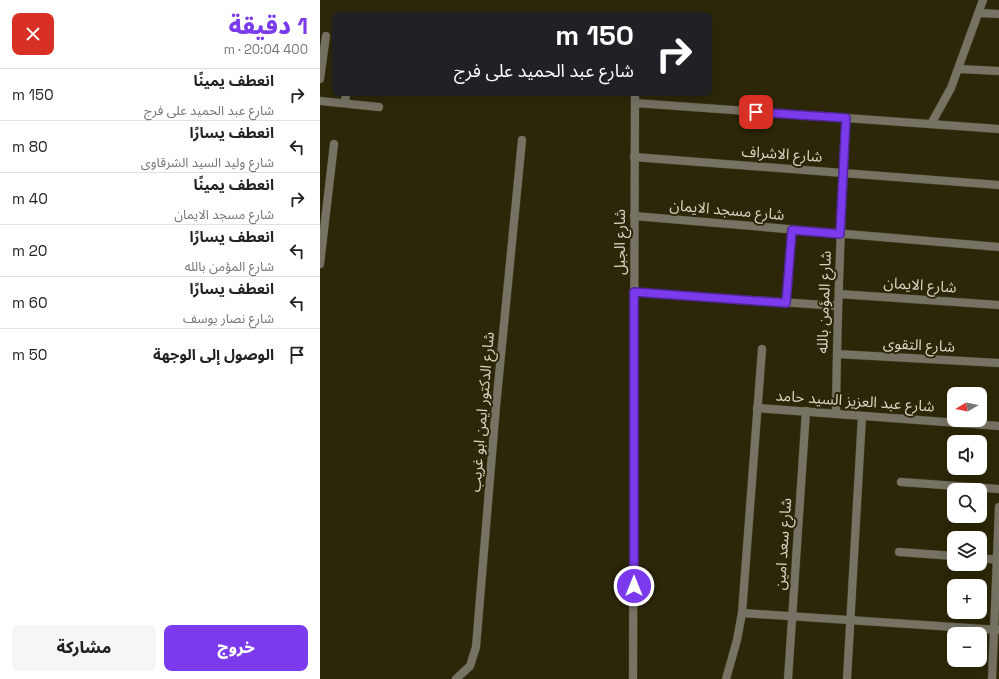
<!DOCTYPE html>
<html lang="ar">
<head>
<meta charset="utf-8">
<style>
	:root { --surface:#fff; --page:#f6f6f6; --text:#222; --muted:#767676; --line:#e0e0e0; --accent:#7c3aed }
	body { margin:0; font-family:"Space Grotesk","Noto Sans Arabic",sans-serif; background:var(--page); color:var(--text); direction:rtl; height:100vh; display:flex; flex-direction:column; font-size:15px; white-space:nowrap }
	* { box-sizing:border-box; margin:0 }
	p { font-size:13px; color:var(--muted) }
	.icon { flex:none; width:22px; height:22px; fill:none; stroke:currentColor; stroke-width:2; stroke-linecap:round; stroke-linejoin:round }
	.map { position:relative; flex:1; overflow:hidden; direction:ltr }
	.panel { display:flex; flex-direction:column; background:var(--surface); width:320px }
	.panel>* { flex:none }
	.guide { position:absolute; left:12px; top:12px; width:380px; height:84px; border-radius:8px; box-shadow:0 4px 16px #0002; direction:rtl; background:#202124; color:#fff; overflow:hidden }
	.needle { width:26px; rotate:260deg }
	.controls { position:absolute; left:627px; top:387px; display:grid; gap:8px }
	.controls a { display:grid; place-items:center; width:40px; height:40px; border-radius:8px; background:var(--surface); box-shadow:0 4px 16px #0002; font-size:20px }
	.pin { position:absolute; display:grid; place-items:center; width:34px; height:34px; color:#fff; margin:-17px; border-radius:8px; box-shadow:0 2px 6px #0006 }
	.me { position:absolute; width:44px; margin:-22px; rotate:0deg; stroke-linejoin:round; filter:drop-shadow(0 0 3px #0008) }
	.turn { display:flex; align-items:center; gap:14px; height:84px; padding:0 12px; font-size:18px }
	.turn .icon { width:52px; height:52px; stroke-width:2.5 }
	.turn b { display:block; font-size:28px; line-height:34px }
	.round { display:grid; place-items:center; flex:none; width:42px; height:42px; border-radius:8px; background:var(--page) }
	.summary { display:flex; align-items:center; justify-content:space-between; height:68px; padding:0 12px }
	h1 { font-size:24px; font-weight:800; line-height:30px; color:var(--accent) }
	.action { display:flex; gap:8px; margin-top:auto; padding:8px 12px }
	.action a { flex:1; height:46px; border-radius:8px; background:var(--accent); color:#fff; font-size:16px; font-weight:800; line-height:46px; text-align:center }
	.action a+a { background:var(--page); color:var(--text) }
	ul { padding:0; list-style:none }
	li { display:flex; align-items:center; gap:12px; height:52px; padding:0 12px; border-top:1px solid var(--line) }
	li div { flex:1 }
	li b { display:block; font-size:15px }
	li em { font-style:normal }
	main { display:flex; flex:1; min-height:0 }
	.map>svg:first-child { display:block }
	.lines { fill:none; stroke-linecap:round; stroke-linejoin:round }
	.minor-casing { stroke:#484326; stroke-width:9 }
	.minor { stroke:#767365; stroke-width:8 }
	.route-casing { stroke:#51269a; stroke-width:10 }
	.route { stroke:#7c3aed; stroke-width:7 }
	.labels { text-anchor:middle; stroke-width:4; stroke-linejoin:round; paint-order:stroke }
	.street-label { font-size:15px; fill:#d8d5c4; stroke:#2c2708 }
</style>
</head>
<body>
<main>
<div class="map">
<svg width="679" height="679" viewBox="0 0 679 679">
	<rect width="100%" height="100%" fill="#2c2708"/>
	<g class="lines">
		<defs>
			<g id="minor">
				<path d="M659,13L679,14"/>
				<path d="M639,69L679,71"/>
				<path d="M0,79L6,36"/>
				<path d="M0,101L59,107"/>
				<path d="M25,103L26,93"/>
				<path d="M315,103L679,129"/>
				<path d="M611,124L631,88L663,0"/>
				<path d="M314,157L679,185"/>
				<path d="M314,216L679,247"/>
				<path d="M0,264L14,144"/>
				<path d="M314,292L518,306"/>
				<path d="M519,294L679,305"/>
				<path d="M466,303L472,230"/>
				<path d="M517,354L679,363"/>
				<path d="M437,408L679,426"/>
				<path d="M516,414C517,315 521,217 526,118"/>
				<path d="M581,482L679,489"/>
				<path d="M579,552L634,556"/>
				<path d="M660,558L679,560"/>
				<path d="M422,613L679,630"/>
				<path d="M136,679L150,666L156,647L176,406L202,140"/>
				<path d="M313,679L315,93"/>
				<path d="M406,679L417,640L422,613L442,349"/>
				<path d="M468,679L486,411"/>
				<path d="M527,679L542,416"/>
				<path d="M672,679L679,507"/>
			</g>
		</defs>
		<use href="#minor" class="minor-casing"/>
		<use href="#minor" class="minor"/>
	</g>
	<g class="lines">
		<defs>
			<path id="route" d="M314,586V292L466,303L472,230L520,234L526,118L436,112"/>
		</defs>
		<use href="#route" class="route-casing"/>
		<use href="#route" class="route"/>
	</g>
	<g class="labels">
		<g class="street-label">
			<text transform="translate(462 154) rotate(4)" y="5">شارع الاشراف</text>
			<text transform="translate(407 210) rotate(5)" y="5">شارع مسجد الايمان</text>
			<text transform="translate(300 242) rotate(-90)" y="5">شارع الجبل</text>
			<text transform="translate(600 285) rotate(4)" y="5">شارع الايمان</text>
			<text transform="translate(504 302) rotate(-88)" y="5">شارع المؤمن بالله</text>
			<text transform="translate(599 345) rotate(3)" y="5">شارع التقوى</text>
			<text transform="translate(535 401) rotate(4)" y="5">شارع عبد العزيز السيد حامد</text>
			<text transform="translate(162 412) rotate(-85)" y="5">شارع الدكتور ايمن ابو غريب</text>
			<text transform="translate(463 544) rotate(-86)" y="5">شارع سعد امين</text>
		</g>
	</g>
</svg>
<div class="controls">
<a><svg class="needle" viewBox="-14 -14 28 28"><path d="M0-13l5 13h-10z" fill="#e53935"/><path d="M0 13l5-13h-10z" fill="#767676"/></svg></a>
<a><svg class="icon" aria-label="sound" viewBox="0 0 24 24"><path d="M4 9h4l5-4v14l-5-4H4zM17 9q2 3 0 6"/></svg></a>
<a><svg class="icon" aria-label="search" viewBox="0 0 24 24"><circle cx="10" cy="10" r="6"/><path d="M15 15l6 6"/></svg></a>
<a><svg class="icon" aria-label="layers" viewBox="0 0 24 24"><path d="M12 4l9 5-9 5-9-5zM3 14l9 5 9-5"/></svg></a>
<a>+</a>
<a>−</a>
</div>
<div class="pin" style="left:436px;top:112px;background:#d93025"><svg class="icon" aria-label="arrive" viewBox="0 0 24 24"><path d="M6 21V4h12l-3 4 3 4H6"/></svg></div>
<svg class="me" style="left:314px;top:586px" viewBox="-20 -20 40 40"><circle r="17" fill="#7c3aed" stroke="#fff" stroke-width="3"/><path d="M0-11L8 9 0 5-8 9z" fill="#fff"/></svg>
<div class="guide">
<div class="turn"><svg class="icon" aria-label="right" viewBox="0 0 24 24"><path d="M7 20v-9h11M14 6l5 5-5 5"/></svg><div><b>150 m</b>شارع عبد الحميد على فرج</div></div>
</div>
</div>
<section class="panel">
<div class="summary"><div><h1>1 دقيقة</h1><p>400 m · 20:04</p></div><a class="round" style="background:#d93025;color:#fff"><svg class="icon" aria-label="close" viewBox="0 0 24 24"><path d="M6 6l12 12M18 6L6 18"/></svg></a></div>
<ul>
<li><svg class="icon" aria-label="right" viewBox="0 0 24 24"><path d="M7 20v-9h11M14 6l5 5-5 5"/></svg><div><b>انعطف يمينًا</b><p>شارع عبد الحميد على فرج</p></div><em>150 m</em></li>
<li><svg class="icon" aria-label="left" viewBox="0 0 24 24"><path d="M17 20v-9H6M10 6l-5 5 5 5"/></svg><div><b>انعطف يسارًا</b><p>شارع وليد السيد الشرقاوى</p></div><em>80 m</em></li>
<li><svg class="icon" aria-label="right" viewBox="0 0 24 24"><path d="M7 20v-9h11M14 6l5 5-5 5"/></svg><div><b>انعطف يمينًا</b><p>شارع مسجد الايمان</p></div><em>40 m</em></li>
<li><svg class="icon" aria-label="left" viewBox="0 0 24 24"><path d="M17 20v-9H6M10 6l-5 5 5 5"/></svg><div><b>انعطف يسارًا</b><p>شارع المؤمن بالله</p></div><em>20 m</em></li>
<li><svg class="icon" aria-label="left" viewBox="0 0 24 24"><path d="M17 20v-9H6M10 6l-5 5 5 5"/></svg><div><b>انعطف يسارًا</b><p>شارع نصار يوسف</p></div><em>60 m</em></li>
<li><svg class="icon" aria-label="arrive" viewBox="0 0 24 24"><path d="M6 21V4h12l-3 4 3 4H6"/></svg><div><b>الوصول إلى الوجهة</b></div><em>50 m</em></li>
</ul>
<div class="action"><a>خروج</a><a>مشاركة</a></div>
</section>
</main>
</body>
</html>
